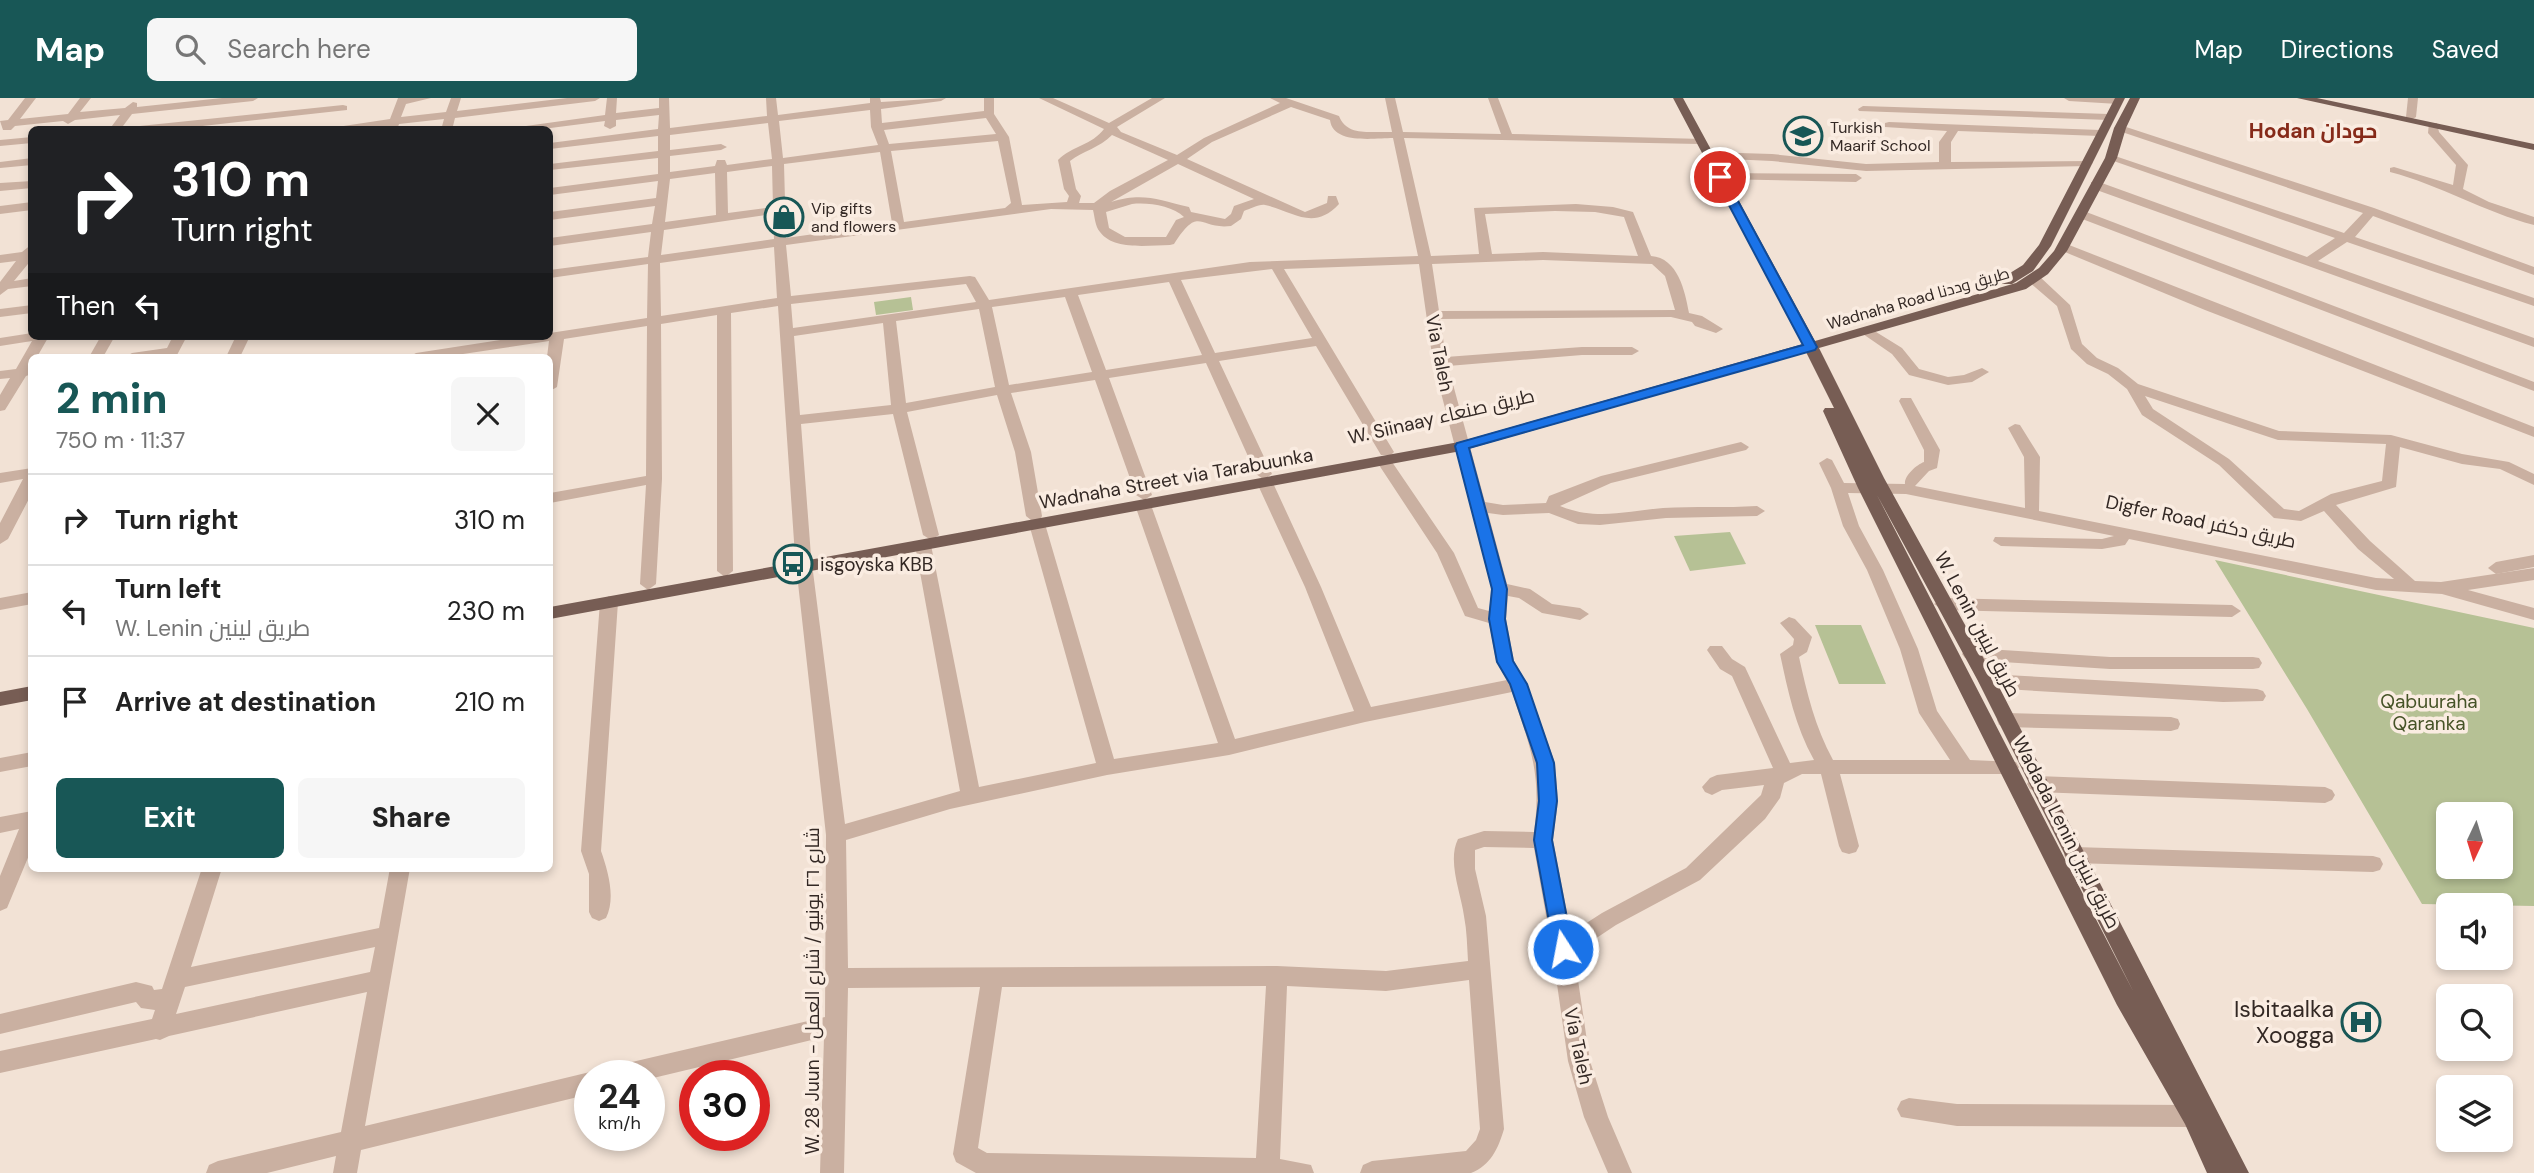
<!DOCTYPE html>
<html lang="en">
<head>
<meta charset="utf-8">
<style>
	:root { --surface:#fff; --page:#f6f6f6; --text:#222; --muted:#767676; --line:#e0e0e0; --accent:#185756 }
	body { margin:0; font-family:"DM Sans",Cairo,sans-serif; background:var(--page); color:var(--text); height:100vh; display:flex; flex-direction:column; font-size:26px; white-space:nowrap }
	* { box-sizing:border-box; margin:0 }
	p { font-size:23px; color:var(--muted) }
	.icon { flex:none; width:38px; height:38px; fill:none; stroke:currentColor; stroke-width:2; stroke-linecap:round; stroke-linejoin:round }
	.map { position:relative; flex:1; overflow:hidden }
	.side { position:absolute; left:28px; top:256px; width:525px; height:518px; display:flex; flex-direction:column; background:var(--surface); border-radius:10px; box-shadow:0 4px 10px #0003 }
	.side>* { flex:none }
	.guide { position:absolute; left:28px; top:28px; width:525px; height:214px; border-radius:10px; box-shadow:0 4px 10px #0003; background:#202124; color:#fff; overflow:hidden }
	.needle { width:46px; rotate:184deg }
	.tools { position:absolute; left:2436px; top:704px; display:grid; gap:14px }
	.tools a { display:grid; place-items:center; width:77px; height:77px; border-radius:10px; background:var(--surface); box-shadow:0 4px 10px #0003; font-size:35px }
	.speed { position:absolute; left:574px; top:962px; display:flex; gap:14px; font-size:35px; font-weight:700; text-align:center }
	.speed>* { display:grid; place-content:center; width:91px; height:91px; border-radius:50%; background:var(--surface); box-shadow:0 4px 10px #0003; line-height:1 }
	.speed small { font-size:18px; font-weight:400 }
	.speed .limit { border:10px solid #d22; background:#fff; color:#111 }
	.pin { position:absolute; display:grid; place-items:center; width:60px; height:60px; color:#fff; margin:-30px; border:4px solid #fff; border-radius:50%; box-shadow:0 2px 7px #0007 }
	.me { position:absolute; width:77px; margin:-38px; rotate:349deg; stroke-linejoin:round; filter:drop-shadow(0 0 5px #0008) }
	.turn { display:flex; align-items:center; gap:24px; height:147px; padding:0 28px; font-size:32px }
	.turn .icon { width:91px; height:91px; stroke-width:2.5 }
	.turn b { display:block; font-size:49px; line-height:60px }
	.then { display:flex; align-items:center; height:66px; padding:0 28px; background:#0003; gap:14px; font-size:26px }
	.round { display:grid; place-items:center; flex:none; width:74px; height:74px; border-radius:10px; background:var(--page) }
	.overview { display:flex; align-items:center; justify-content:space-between; height:119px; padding:0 28px }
	h1 { font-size:42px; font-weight:800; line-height:52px; color:var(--accent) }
	.primary-button { display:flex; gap:14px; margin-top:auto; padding:14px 28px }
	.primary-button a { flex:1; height:80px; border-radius:10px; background:var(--accent); color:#fff; font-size:28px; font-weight:800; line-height:80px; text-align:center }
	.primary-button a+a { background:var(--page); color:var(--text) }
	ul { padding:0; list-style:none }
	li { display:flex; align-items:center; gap:21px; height:91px; padding:0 28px; border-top:2px solid var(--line) }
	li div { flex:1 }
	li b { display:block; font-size:26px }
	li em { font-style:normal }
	header { display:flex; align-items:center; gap:42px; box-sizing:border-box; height:98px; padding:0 35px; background:var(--accent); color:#fff }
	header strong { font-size:33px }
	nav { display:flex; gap:38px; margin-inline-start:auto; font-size:24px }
	.search { width:490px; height:63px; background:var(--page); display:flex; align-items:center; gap:18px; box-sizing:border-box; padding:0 24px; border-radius:10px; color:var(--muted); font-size:26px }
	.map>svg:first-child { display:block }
	.green { fill:#b6c195; fill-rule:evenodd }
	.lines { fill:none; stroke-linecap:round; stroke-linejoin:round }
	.minor { fill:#cab0a1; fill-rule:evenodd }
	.major { fill:#775d54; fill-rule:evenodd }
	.route { fill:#1a73e8; stroke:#114b97; stroke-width:2 }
	.labels { text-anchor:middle; stroke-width:7; stroke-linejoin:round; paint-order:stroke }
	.far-poi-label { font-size:16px; fill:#332824; stroke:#faece1; text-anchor:start }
	.far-street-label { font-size:16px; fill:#332824; stroke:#faece1 }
	.street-label { font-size:19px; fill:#332824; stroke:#faece1 }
	.poi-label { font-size:19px; fill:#332824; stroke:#faece1; text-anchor:start }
	.park-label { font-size:19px; fill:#465327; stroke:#faece1 }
	.far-district-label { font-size:21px; font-weight:bold; fill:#862a19; stroke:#faece1 }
	.near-poi-label { font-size:23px; fill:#332824; stroke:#faece1; text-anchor:end }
</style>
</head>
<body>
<header>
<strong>Map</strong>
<div class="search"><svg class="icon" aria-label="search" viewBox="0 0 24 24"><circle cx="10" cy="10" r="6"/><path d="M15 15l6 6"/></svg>Search here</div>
<nav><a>Map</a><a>Directions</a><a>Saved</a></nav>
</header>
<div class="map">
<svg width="2534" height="1075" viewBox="0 0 2534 1075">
	<rect width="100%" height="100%" fill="#f2e2d5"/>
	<g class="green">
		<path d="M911,199L913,212L876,217L874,204Z"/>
		<path d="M1730,434L1746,466L1690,473L1674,438Z"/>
		<path d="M2215,462L2534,530V808L2422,806L2307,611ZM2448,716H2501V768H2448Z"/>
		<path d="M1815,527H1861L1886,586H1839Z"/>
	</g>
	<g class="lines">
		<g class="minor">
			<path d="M25,0H36L20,21L68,16L80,0H91L80,14L125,10L133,4L137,5V9L222,0H258L253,3L132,16L120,32H109L120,17L75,22L68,26L63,23L15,28L11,32H3L0,23L8,22Z"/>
			<path d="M398,0H431L406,6L401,19L446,14L451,0H461L457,13L567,0H600L595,3L455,20L452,32H441L444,21L399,26L397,32H386L387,28L317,32L390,21Z"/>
			<path d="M607,0H617L616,15L659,10V0H669L670,30L767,18L766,0H776L778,17L870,5V0H880L881,4L946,0L941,3L881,11L882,25L984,13V0H994V16L1009,39L1022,107L1067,104L1069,98L1064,91L1058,62C1072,48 1092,47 1104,31L1039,0H1053L1109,25L1152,0H1165L1117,29L1121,34L1177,57L1204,40L1280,5L1270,0H1286L1339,18C1347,39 1371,33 1392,34L1385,0H1395L1403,34L1501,36L1488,0H1498L1512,36L1703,41V45L1699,46L1404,40L1431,158L1479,156L1474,110L1576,106L1613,109L1633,114L1651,158C1678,160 1685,193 1689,215L1702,218L1723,231L1716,235L1695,228L1692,224L1671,219L1440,221L1446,259L1582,249H1632L1639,253L1632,257H1582L1448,268L1485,404L1503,407L1546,405L1549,398L1601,378L1741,344L1749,349L1746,352L1611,385L1560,408C1597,423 1625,413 1663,410C1694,408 1726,410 1757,408L1765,413L1757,418L1666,420L1600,427L1578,426L1549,415L1503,417L1488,415L1507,486L1530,491L1552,506L1580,510L1589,516L1580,522L1542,515L1519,500L1508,498L1506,521L1514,563L1527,586L1555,665L1558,703L1553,742L1571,835L1602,815L1686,770L1761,697L1764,687L1722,692L1712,697L1705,694L1702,689L1710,680L1717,677L1773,670L1732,578L1720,571L1707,552L1710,548H1722L1732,561L1745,569L1790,665L1814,662C1795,628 1788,593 1780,556L1793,547L1794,541L1780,525L1789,519L1795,521L1812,539L1807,554L1799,559C1807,595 1815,629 1833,662H1950L1919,615L1900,551L1867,472L1843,428L1831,390L1819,365L1827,360L1832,362L1844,385L1905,386C1904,378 1916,367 1924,364V352L1899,303L1901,300H1911L1940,352L1937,370L1929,373L1915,388L2025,410L2024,359L2008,330L2015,326L2020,327L2040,359L2039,413L2376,480L2394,481L2358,451L2324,413L2301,423L2274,420L2219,367L2142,317L2127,291L2108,276L2087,266L2071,251L2057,208L2029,184V178H2039L2070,207L2082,246L2097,260L2118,270L2138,286L2279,333L2391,337L2462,356L2509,364L2534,376V387L2500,371L2462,366L2400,349L2396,389L2336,407L2370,443L2415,483L2441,484L2534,470V482L2468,492L2534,510V522L2442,496L2376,492L2129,441L2125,447L2102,451L2001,448L1993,443L1995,439L2102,441L2114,438L1906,396L1848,395L1859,428L1883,472L1918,551L1937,613L1970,662L2016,664L2019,669L2016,674L2009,676H1840L1859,748L1856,754L1849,756L1842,754L1839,748L1821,676H1802L1784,685L1780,700L1765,721L1700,782L1616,827L1574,855L1590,963L1608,1019L1632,1075H1608L1584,1019L1568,963L1552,851L1534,750L1484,749L1475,752V771L1486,818L1504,1031C1498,1051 1491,1067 1471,1075H1360L1363,1067L1372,1063L1466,1053L1476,1042L1480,1031L1469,882L1386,893L1287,888L1280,1061L1311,1067L1314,1075H976L956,1064L953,1056L980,889L848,890L844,1075H820L824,939L649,981V978H607L611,970L619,967L825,919L826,737L795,458L778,208L731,215L733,473L725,479L717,473V217L661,226L662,381L656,486L648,492L640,486L646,387L550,405V395L646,378L647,228L564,241L557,289L550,293V259H547L549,243L443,259H409L416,255L527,238H550V235L647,220L648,166L550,180V172L648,159L651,134L550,148V140L652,126L655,108L550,122V114L656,100L658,83L550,97V90L658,76V60L550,72V66L658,53V38L550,51V45L658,31L659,17L616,22V28L610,31L604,28L605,23L535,32H498L605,17ZM1291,9L1330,22C1333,47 1375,40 1393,40L1418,158L1250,164L989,202L975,179L970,178L791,198L786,147L1051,111L1093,112C1095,120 1095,128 1100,134C1114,153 1149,147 1170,147L1174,146C1200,106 1198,132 1231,128L1241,121L1244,113C1250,111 1259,106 1265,107C1293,113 1313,134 1339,106L1336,98H1328L1327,105L1305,114L1187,61L1212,44ZM870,12L871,29L878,47L783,60L779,23ZM986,20L996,36L889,46L884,32ZM768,25L772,61L727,67L725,62H717L715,68L670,74V58L721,52L727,49L721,46L670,52V37ZM1112,37L1168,62L1110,93L1094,105H1079L1081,98L1076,91L1070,63C1083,53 1099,50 1112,37ZM998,43L1011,105L1005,110L904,124L891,53ZM880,54L892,125L786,140L784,66ZM1178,66L1254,101L1234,108L1231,116L1225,121L1191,114L1189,109C1157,102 1144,94 1111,104ZM772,68L773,109L728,115L727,74ZM715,75L716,117L665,124L670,81ZM1132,106C1148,104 1173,108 1184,119L1176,122L1166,139H1125L1109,130L1106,114ZM1555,113L1595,114L1624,119L1638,158L1543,154L1492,156L1485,116ZM773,116L774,141L661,157L664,132ZM774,149L777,200L661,218L660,165ZM1543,162L1652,166L1665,178L1675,212L1439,213L1432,166ZM1419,166L1433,264L1492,491L1489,513L1478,510L1454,455L1390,361H1380L1377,364L1437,455L1465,518L1489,525L1496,563L1507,582L1371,609L1321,489L1273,385L1266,380L1272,376L1219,263L1316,248L1381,357H1391L1394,354L1284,171ZM1272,171L1312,240L1215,255L1181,182ZM1169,184L1202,257L1106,272L1078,197ZM966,186L976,204L793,230L791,206ZM1065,199L1092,274L1009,287L992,209ZM979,211L995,289L906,305L896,223ZM883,225L891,307L800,317L794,238ZM1206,265L1256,376L1263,381L1257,385L1305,489L1354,613L1235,641L1151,407L1143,402L1135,407L1218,645L1114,661L1045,426L1040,422L1042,418L1031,354L1011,295L1095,282L1136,397L1144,402L1152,397L1109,280ZM997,297L1015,354L1026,418L1031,422L1029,426L1096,665L979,689L931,447L923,442L915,447L960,693L845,726L811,458L801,326L893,316L923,437L931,442L939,437L907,314ZM2145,298L2278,342L2386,346L2382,383L2331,396L2299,413L2284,411L2229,361L2153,311ZM1512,594C1530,649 1542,675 1534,734L1484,733L1458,741C1447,763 1461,795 1464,818C1467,833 1467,848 1468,863L1386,873L1277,868L848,870L846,742L950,711L1107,677L1229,657L1365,624ZM1266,888L1256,1060L987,1055L978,1050L1002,889Z"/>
			<path d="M2064,0H2119L2123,3L2118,6L2069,3Z"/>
			<path d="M2408,0H2418L2416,19L2411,22L2406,19Z"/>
			<path d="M343,7L347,8V12L167,32H125L130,29Z"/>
			<path d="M1863,8L2109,16L2114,19L2109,22L1859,13L1858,11Z"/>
			<path d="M1889,24L2100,32L2106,35L2100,38L1958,33L1951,44V64L2091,63L2093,65L2087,68L1866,73L1772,63L1707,60L1701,57L1707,54L1772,56L1866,66L1939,64V44L1947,33L1885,29V25Z"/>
			<path d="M2429,25H2437L2439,34L2468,67L2463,91L2489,104L2534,119V127C2484,114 2440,87 2390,74V70L2394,69L2453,87L2456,67L2428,35Z"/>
			<path d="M2120,27L2374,110L2534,169V177L2373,118L2355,139L2534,200V208L2347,144L2318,163L2534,240V249L2091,90V84H2099L2307,159L2335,140L2105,60L2115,58L2344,135L2363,115L2116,32L2114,30Z"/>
			<path d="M32,39V45L0,48V42Z"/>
			<path d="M32,60V67L0,70V64Z"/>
			<path d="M1720,75L1856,76L1862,80L1856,84L1716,81V77Z"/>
			<path d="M32,83V90L0,93V85Z"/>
			<path d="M32,104V112L0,116V108Z"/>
			<path d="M2081,112L2534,284V293L2077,119V113Z"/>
			<path d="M2064,145L2534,329V339L2205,212L2060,152L2058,149Z"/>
			<path d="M32,146V161L14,183L32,180V188L8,191L0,197V184L16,163L0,165V157L22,154Z"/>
			<path d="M32,207V215L0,219V211Z"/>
			<path d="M1868,229L1902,250L1919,271L1948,279L1964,277L1982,270L1989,274L1972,284L1948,287L1909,277L1892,256L1863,236L1861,233Z"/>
			<path d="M32,235V238H49L37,259H32V276L26,278L5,312L0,313V297L10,280L0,281V273L16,271L32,243L0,248V240Z"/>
			<path d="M101,238H115L103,259H89Z"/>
			<path d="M173,238H187L177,257L125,259L132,255L167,250Z"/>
			<path d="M236,238H250L240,259H226Z"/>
			<path d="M32,370V395L8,441L0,446V425L23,381L0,385V375Z"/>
			<path d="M2534,457V469L2496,476L2488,470L2496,464Z"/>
			<path d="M32,494V506L0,512V500Z"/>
			<path d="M609,498L618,504L601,753C608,773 616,800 606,820L599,823L592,820L589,814V776L581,753L600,504Z"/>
			<path d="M1943,500L2232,507L2241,513L2232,519L1943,512L1934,506Z"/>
			<path d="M1971,550L2110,559H2253L2259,560L2262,565L2259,570L2253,571H2110L1971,562L1965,560L1962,556L1965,552Z"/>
			<path d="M1987,576L2257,591L2263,593L2266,598L2263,603L2223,604L1987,590L1981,588L1978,583L1981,578Z"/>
			<path d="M2006,615L2171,619L2178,621L2180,626L2178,631L2171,633L2006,629L1999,627L1997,622L1999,617Z"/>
			<path d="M32,654V668L0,674V660Z"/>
			<path d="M2037,678L2325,689L2332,692L2335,697L2332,702L2325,705L2037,694L2030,691L2027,686L2030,681Z"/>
			<path d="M32,713V750L7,810L0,813V778L19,731L0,735V719Z"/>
			<path d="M2074,749L2373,758L2380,760L2383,766L2380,772L2373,774L2074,765L2067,763L2064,757L2067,751Z"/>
			<path d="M202,770H222L191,869L379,830L390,770H410L365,1028L590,974L599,978H590V996L361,1052L357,1075H333L336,1058L267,1075H206L209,1067L218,1063L341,1034L367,894L169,938L160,942L156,941L0,975V953L152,921L155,912L141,910L136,904L0,936V916L136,884L152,888L154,892L162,891ZM375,849L370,874L176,916L185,889Z"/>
			<path d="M1909,1000L1957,1006L2193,1007L2201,1010L2205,1018L2201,1026L2193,1029L1957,1028L1901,1019L1897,1011L1901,1003Z"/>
		</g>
		<g class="major">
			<path d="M1673,0H1683L1815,243L2016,185L2039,170L2054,153L2105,60L2114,30L2130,0H2140L2126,30L2117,60L2067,153L2048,176L2026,191L1819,250L1884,380L1996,583L2249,1075H2207L2185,1026L2117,907L1858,390L1823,313L1825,310H1834L1806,254L1461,353L550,521V509L1459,344L1803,246ZM1877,397L1978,583L2135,897L2133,893Z"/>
			<path d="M2115,0H2125L2051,148L2033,173L2012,186H2002V180L2023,167L2039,147Z"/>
			<path d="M2297,0H2317L2534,46V52Z"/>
			<path d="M32,588V602L0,608V594Z"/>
		</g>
	</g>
	<path class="route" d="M1720,76L1725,79L1817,249L1815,252L1469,350L1507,491L1505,521L1513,563L1527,586L1554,665L1557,703L1552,742L1573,851L1570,857L1563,859L1556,857L1554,851L1534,742L1539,703L1537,665L1510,586L1497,564L1489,521L1492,491L1455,348L1457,345L1803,247L1714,79Z"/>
	<defs>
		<symbol id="school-ring" viewBox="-11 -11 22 22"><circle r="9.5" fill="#faece1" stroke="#185756" stroke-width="1.5"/><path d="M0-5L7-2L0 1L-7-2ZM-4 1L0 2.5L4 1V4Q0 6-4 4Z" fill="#185756"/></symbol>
		<symbol id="shop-ring" viewBox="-11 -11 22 22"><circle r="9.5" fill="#faece1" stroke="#185756" stroke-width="1.5"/><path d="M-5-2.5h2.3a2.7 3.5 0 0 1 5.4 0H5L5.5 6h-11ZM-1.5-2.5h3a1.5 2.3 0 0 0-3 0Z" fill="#185756"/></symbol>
		<symbol id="bus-ring" viewBox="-11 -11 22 22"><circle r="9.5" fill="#faece1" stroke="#185756" stroke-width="1.5"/><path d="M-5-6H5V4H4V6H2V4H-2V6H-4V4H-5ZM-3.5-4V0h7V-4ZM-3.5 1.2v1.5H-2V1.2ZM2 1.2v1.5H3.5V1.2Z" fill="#185756"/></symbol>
		<symbol id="hospital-ring" viewBox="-11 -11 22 22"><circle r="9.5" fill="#faece1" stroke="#185756" stroke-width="1.5"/><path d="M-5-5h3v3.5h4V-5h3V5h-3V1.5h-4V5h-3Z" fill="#185756"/></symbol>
	</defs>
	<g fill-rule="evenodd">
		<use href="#school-ring" x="1781" y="16" width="44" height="44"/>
		<use href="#shop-ring" x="762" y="97" width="44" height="44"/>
		<use href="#bus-ring" x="771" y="444" width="44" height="44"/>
		<use href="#hospital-ring" x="2339" y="902" width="44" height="44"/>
	</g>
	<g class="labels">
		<g class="far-poi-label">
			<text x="1830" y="35">Turkish<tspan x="1830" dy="18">Maarif School</tspan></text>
			<text x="811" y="116">Vip gifts<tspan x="811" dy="18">and flowers</tspan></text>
		</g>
		<g class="far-street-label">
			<text transform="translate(1918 200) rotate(-16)" y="6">Wadnaha Road طريق وددنا</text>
		</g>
		<g class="street-label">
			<text transform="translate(1440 255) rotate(79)" y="7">Via Taleh</text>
			<text transform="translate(1441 318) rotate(-13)" y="7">W. Siinaay طريق صنعاء</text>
			<text transform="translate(1176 380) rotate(-10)" y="7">Wadnaha Street via Tarabuunka</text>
			<text transform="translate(2201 423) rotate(12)" y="7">Digfer Road طريق دكفر</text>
			<text transform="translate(1978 526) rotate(62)" y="7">W. Lenin طريق لينين</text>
			<text transform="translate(2067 734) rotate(63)" y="7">Wadada Lenin طريق لينين</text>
			<text transform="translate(812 893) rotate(-90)" y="7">W. 28 Juun - شارع ٢٦ يونيو / شارع العمل</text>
			<text transform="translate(1579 948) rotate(78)" y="7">Via Taleh</text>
		</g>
		<g class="poi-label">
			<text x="820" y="473">isgoyska KBB</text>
		</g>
		<g class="park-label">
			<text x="2429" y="610">Qabuuraha<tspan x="2429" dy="22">Qaranka</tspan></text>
		</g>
		<g class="far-district-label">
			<text x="2313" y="40">Hodan حودان</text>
		</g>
		<g class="near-poi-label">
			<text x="2334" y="919">Isbitaalka<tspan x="2334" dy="26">Xoogga</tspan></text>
		</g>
	</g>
</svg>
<div class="tools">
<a><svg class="needle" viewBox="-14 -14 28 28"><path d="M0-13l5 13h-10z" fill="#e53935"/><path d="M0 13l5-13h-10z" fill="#767676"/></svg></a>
<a><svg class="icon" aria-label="sound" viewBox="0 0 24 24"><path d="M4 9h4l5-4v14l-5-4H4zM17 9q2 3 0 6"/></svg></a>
<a><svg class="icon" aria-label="search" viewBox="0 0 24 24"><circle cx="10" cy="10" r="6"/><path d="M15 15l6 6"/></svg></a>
<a><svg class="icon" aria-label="layers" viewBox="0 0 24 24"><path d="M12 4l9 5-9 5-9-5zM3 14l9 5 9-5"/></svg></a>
</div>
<div class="speed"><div>24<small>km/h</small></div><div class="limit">30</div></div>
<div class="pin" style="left:1720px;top:79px;background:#d93025"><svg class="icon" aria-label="arrive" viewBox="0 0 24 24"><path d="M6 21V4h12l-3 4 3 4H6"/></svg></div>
<svg class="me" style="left:1563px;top:851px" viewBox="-20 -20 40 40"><circle r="17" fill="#1a73e8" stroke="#fff" stroke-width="3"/><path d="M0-11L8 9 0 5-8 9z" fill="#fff"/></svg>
<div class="guide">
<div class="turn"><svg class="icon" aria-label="right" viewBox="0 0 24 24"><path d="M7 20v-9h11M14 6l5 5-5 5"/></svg><div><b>310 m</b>Turn right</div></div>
<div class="then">Then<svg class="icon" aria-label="left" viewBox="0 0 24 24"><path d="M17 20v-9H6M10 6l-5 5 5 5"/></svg></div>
</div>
<section class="side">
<div class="overview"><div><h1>2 min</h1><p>750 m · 11:37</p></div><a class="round"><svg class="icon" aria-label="close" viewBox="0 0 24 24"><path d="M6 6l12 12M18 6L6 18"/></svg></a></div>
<ul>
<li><svg class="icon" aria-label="right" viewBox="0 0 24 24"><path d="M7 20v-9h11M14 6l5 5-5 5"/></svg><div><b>Turn right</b></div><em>310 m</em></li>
<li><svg class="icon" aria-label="left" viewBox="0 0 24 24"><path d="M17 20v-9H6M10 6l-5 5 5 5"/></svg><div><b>Turn left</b><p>W. Lenin طريق لينين</p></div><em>230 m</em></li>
<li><svg class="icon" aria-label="arrive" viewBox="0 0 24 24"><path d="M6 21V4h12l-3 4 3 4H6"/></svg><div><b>Arrive at destination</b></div><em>210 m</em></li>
</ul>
<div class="primary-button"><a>Exit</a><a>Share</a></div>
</section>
</div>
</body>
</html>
